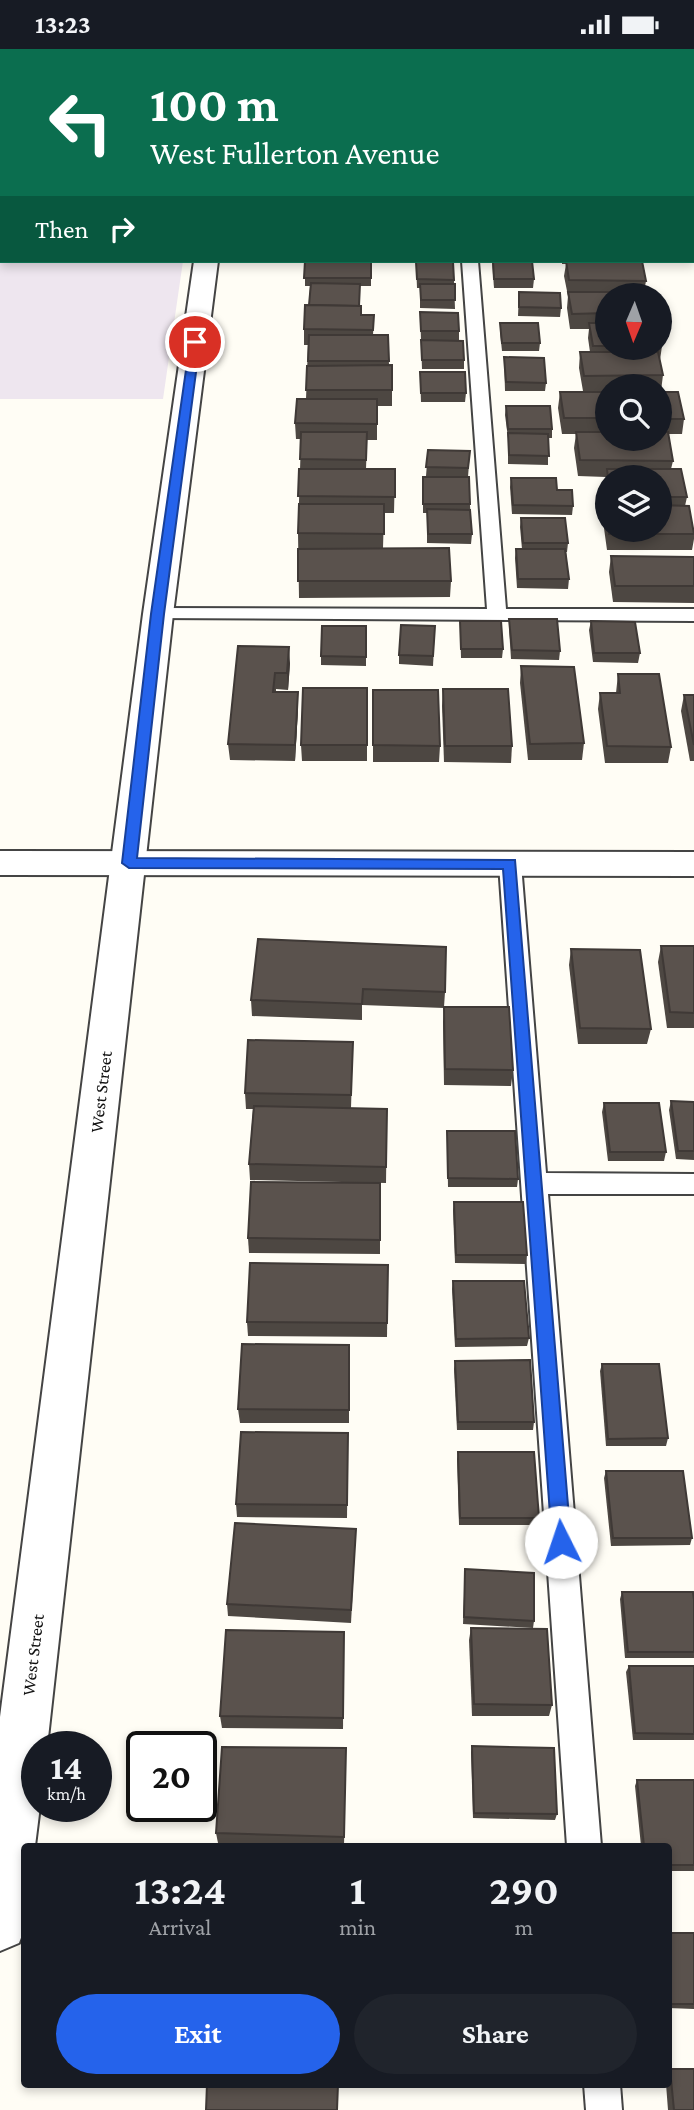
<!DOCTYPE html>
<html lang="en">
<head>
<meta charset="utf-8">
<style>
	:root { --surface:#171b24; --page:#20242c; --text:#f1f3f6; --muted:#9ea1a6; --accent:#2563eb }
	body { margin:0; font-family:"Crimson Pro",serif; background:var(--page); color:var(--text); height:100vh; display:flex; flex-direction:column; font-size:26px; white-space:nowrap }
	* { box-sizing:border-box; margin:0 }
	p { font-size:23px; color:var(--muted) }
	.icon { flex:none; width:38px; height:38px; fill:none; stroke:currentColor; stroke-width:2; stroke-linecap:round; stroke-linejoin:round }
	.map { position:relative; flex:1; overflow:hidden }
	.drawer { position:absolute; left:21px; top:1794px; width:651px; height:245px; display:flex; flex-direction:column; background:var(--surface); border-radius:7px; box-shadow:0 4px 10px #0003 }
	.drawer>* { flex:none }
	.top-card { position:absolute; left:0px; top:0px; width:695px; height:214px; box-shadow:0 4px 10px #0003; background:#0b6e4f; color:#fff; overflow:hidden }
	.needle { width:46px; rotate:182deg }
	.buttons { position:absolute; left:595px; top:234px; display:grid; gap:14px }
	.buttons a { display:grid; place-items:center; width:77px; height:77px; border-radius:50%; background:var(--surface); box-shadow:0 4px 10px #0003; font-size:35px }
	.speed { position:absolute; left:21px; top:1682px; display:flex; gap:14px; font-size:35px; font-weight:700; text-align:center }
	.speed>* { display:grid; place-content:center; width:91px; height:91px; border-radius:50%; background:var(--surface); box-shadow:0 4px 10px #0003; line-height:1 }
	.speed small { font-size:18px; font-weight:400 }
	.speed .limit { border:4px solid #111; border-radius:10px; background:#fff; color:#111 }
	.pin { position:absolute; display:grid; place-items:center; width:60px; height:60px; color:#fff; margin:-30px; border:4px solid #fff; border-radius:50%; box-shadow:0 2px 7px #0007 }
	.me { position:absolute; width:77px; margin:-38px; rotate:356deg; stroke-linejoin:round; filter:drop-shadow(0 0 5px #0008) }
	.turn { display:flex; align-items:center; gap:24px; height:147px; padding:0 35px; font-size:32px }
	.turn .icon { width:91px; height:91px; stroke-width:2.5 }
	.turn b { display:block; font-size:49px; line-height:60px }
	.then { display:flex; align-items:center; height:66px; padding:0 35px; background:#0003; gap:14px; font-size:26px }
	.eta { display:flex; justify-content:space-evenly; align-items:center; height:119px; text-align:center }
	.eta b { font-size:42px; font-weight:700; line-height:49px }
	.action { display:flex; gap:14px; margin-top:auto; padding:14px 35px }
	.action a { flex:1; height:80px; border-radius:42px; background:var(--accent); color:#fff; font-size:28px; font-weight:700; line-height:80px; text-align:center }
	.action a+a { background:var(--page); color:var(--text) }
	.status { display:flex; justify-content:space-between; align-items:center; height:49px; padding:0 35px; background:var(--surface); direction:ltr }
	.status svg { height:19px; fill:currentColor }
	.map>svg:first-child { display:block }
	.industrial { fill:#eee6ef }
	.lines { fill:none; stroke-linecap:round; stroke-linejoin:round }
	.service-casing { stroke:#444; stroke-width:4 }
	.minor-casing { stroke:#444; stroke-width:4 }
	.tertiary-casing { stroke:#444; stroke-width:4 }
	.service { fill:#fff; fill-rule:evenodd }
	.minor { fill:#fff; fill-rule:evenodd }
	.tertiary { fill:#fff; fill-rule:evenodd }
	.wall { fill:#4d4742 }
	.shaded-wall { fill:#3f3936 }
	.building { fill:#5a524d; stroke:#3f3936; stroke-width:2 }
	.route { fill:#2563eb; stroke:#184099; stroke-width:2 }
	.labels { text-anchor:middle; stroke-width:7; stroke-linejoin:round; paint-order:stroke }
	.street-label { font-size:18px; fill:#111; stroke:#fff }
</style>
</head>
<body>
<div class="status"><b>13:23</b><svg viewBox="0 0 49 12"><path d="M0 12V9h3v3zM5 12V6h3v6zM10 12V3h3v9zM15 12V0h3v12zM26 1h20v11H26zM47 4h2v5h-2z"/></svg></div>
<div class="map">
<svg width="694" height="2061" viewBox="0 0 694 2061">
	<rect width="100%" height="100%" fill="#fffdf5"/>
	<path class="industrial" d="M0,0H213L2,2V212H183L163,350H0Z"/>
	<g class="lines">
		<defs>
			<g id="service">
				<path d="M123,0H135L122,2Z"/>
				<rect x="448" y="0" width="12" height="2"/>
				<rect x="0" y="69" width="2" height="8"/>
				<path d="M462,212H478L506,560H694V572L151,569L148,565L151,561L158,559L487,560Z"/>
				<path d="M510,807L518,810L521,815L546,1124L694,1125V1145H548L601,1797H567L499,815L502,810Z"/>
				<path d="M584,2035H620L622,2061H586Z"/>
			</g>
			<g id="minor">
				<path d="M224,0H244L223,2Z"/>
				<rect x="663" y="0" width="20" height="2"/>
				<rect x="693" y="67" width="1" height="16"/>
				<rect x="693" y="126" width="1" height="14"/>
				<path d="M194,212H218L173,565L47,1698H37V1757H40L35,1797H24V1881L19,1894L0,1902V1668L143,565Z"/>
			</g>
			<path id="tertiary" d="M0,802L694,803V827L0,826Z"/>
		</defs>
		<use href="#service" class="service-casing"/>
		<use href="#minor" class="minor-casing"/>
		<use href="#tertiary" class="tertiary-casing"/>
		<use href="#service" class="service"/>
		<use href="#minor" class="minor"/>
		<use href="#tertiary" class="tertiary"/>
	</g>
	<g class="wall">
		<path d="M0,0H75V2H2V8H0Z"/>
		<rect x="323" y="0" width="69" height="2"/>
		<path d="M407,0H439L438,2H407Z"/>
		<path d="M518,0H595V2H519Z"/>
		<path d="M305,212H371V237H359V257L361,266H374L373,286H388L389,316L392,341V357H377V391H367L366,420H395L394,464H384L383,499L451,532L450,548L299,549L298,484L301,390H296L295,374L306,350L308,296H304V280L309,256L310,237H305Z"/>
		<path d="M417,212H452V213Z"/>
		<path d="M492,212L534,230L533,239H494Z"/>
		<path d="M562,212H639L646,232L644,243L607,247V299H660V288L662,297L660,311L663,326L661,342H660V338H607V342H583L579,319L580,303H590L588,289L589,280H570L567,259L568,247L564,227L566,215H562Z"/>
		<path d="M416,213L454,231L455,260L420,259V239H417Z"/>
		<path d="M519,243L561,259L560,268L518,267Z"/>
		<path d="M420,263L459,282V291H421Z"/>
		<path d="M500,274L540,294L539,302H502L500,283Z"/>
		<path d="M421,291L464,311V320H422Z"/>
		<path d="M504,308L546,334L545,342H505Z"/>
		<path d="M420,323L466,344L465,353H421Z"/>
		<path d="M560,343H607V390H660V343L684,370L682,385H668L673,412L671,420L687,448L685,457L694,481V490L692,501H607L603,472L605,456H607V481H660V429H607V455L605,436L606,428L578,427L574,399L576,385H562L558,359Z"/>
		<path d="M506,357L552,380V389H548V416L508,415V389L505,366Z"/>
		<path d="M428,401L470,402L468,428L472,485L471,495L427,494V464H423V428H456L426,427Z"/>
		<path d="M511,429L557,441L573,457L572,466L512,465L510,438Z"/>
		<path d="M521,469L568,494L567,503H566L569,530L568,540L517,539L515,509L516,500H522L520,478Z"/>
		<path d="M611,507L694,508V554L613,553L609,523Z"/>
		<path d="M509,570L560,602L559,611L511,610L509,579Z"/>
		<path d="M460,572L503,600L502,609H461Z"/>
		<path d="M591,572L640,604L638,614L593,613L589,581Z"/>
		<path d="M366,577V617L321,616V607Z"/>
		<path d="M435,577L433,617L399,615V606Z"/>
		<path d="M238,597L290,614L288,641L276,640V643H298V659L295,712L230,711L228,695Z"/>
		<path d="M521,617L584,694L582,711H528L520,634Z"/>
		<path d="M618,625L671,698L668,714H605L598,660L600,644H616Z"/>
		<path d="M367,639V712H302L301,696Z"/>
		<path d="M443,640L512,697L511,714L444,713L442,657Z"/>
		<path d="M373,641L440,697L439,713H373Z"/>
		<path d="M684,646H694V712H690L681,662Z"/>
		<path d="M258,890L445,943L444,958L513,1021L511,1037L444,1036L443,973L444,959L362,956V971L252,967L251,951Z"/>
		<path d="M661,897H694V979H667L658,913Z"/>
		<path d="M571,900L651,980L647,995H578L569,916Z"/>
		<path d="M353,993L351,1059L387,1060L386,1134L250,1131L249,1115L253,1060H246L245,1044Z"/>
		<path d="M671,1052L694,1053V1111L676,1110L669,1061Z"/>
		<path d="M604,1054L666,1103L664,1112H608L602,1063Z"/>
		<path d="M447,1082L518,1130L517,1138H448Z"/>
		<path d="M380,1134V1205L249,1204L248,1189Z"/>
		<path d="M454,1153L527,1206L526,1215L455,1214L453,1161Z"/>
		<path d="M388,1216L387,1288L248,1287L247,1273Z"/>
		<path d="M453,1232L529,1289L527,1297L455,1298L452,1240Z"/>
		<path d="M349,1296V1374H240L238,1360Z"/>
		<path d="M455,1312L534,1373L533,1381H457L454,1320Z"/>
		<path d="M602,1315L668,1389L666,1397H606L600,1322Z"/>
		<path d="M348,1384L347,1469L237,1468L236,1455Z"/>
		<path d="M458,1403L539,1469L538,1476H459L457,1410Z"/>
		<path d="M606,1422L692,1489L690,1496L611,1497L604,1429Z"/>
		<path d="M356,1480L351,1574L228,1567L227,1555Z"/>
		<path d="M465,1520L534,1572L533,1579L463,1575Z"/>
		<path d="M622,1543L694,1551V1609H625L620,1550Z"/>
		<path d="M471,1579L552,1656L549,1667H472L469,1591Z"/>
		<path d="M344,1583L343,1680L222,1679L220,1667Z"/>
		<path d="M629,1617H694V1691H633L626,1623Z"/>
		<path d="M472,1697L557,1765L555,1771L473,1769L471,1703Z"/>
		<path d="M346,1699L344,1797L218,1794L216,1784Z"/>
		<path d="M637,1731H694V1822H668V1797H641L635,1737Z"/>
		<path d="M668,1884H694V1960L668,1959Z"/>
		<path d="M670,2020L694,2061H668L666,2035H668V2023Z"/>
	</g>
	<g class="shaded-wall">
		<path d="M289,598L290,614L288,641L287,624Z"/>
		<path d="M298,643V659L295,712V696Z"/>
	</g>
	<g class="building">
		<rect x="475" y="0" width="33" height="2"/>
		<path d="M521,0H595V1Z"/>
		<path d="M305,212H371V229H304Z"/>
		<path d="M493,212H532L534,230H494Z"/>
		<path d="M566,212H642L646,232L569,231Z"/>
		<path d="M416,213H453L454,231L417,230Z"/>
		<path d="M311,234L360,235L359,257L309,256Z"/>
		<path d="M420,235H455V251H421Z"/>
		<path d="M519,243L560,244L561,259L519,258Z"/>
		<path d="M568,243H647L648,247H607V264L572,265Z"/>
		<path d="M305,256L361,257V266H374L373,281L304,280Z"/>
		<path d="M420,263L458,264L459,282H421Z"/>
		<path d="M500,274H538L540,294H502Z"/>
		<path d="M589,274H607V297H593Z"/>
		<path d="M309,286H388L389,312H308Z"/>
		<path d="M421,291L463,292L464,311H422Z"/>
		<path d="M580,303H658L663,326L584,327Z"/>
		<path d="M504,308L544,309L546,334L506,333Z"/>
		<path d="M392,316V341H306L307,317Z"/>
		<path d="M420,323H465L466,344H421Z"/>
		<path d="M560,343H607V369H564Z"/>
		<path d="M660,343H678L684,370H660Z"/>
		<path d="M297,350H377V375L295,374Z"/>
		<path d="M506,357H550L552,380H508Z"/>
		<path d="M301,383H367L366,411L300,410Z"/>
		<path d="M576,383H607V390H660V383H668L673,412L580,411Z"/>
		<path d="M508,384L548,385L549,407L509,406Z"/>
		<path d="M428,401L470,402L468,419L426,418Z"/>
		<path d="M299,420H395V448L298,447Z"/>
		<path d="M607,420H681L687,448H660V429H608Z"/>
		<path d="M423,428H469L470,455H423Z"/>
		<path d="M511,429H556L557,441H572L573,457L513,456Z"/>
		<path d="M299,455H384V485L298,484Z"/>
		<path d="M660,456L689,457L694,485H609V481H660Z"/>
		<path d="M427,460L470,461L472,485H428Z"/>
		<path d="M521,469H565L568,494H523Z"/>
		<path d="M449,499L451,532H298V500Z"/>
		<path d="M516,500H565L569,530H518Z"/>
		<path d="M611,507L694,508V537H615Z"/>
		<path d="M509,570H557L560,602L512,601Z"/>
		<path d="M460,572H501L503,600H461Z"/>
		<path d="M591,572L635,573L640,604H594Z"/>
		<path d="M401,576L435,577L433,607L399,606Z"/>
		<path d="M322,577H366V608L321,607Z"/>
		<path d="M238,597L289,598L287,624H275L273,643H298L295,696L228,695Z"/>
		<path d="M521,617L574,618L584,694L530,695Z"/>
		<path d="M618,625H659L671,698L607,697L600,644H620Z"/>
		<path d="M303,639H367V696H301Z"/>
		<path d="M443,640H508L512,697H445Z"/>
		<path d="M373,641H438L440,697L373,696Z"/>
		<path d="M684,646H694V696Z"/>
		<path d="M258,890L446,898L445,943L363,940L362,955L251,951Z"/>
		<path d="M661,897H694V964L670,963Z"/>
		<path d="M571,900L640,901L651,980L580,979Z"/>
		<path d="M444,958H509L513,1021L445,1020Z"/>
		<path d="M248,991L353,993L351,1046L245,1044Z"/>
		<path d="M671,1052L694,1053V1102H678Z"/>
		<path d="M604,1054H659L666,1103H610Z"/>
		<path d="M254,1057L387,1060L386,1118L249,1115Z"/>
		<path d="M447,1082H515L518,1130L448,1129Z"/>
		<path d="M251,1133L380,1134V1191L248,1189Z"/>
		<path d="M454,1153H523L527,1206H456Z"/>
		<path d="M250,1214L388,1216L387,1274L247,1273Z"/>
		<path d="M453,1232H524L529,1289L456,1290Z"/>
		<path d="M242,1295L349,1296V1361L238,1360Z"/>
		<path d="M530,1311L534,1373H458L455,1312Z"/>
		<path d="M602,1315H659L668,1389L608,1390Z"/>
		<path d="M241,1383L348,1384L347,1456L236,1455Z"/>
		<path d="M458,1403H534L539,1469H460Z"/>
		<path d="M606,1422H683L692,1489H613Z"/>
		<path d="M235,1474L356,1480L351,1561L227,1555Z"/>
		<path d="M465,1520L534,1524V1572L464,1568Z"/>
		<path d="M622,1543H693L694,1551V1603H628Z"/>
		<path d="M471,1579L547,1580L552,1656L474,1655Z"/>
		<path d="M226,1581L344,1583L343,1669L220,1667Z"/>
		<path d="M629,1617H694V1685L635,1684Z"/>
		<path d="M472,1697L554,1699L557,1765L474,1764Z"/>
		<path d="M222,1698L346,1699L344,1788L216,1784Z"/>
		<path d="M637,1731H694V1816H668V1797H644Z"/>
		<rect x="668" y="1884" width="26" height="71"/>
		<path d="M670,2020H694V2061H674Z"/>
		<path d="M207,2035H338L337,2061H206Z"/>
	</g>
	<path class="route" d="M195,290L200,293L164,565L137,809L515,811L571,1493L568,1500L561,1502L554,1500L552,1493L503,820L129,819L122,814L151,565L190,293Z"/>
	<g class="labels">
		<g class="street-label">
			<text transform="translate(101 1043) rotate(-83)" y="6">West Street</text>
			<text transform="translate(33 1606) rotate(-83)" y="6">West Street</text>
		</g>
	</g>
</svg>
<div class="buttons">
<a><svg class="needle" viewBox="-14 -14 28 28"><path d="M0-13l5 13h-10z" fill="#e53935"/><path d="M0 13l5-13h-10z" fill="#9ea1a6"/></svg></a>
<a><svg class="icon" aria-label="search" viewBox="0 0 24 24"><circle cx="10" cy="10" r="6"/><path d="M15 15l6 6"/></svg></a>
<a><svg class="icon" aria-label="layers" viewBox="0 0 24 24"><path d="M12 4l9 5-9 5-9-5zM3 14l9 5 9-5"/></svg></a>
</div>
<div class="speed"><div>14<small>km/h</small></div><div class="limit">20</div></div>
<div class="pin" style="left:195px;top:293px;background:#d93025"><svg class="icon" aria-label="arrive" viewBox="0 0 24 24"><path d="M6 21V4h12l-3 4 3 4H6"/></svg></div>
<svg class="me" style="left:561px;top:1493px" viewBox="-20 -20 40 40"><circle r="19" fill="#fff"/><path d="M0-13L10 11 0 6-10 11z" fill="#2563eb"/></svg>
<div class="top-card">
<div class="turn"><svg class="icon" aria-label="left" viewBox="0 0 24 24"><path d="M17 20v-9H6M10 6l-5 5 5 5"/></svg><div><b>100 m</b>West Fullerton Avenue</div></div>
<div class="then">Then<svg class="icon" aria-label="right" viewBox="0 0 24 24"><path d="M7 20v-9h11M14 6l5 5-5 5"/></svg></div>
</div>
<section class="drawer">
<div class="eta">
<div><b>13:24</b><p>Arrival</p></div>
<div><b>1</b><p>min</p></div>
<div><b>290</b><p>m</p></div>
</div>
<div class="action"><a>Exit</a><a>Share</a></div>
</section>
</div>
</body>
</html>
